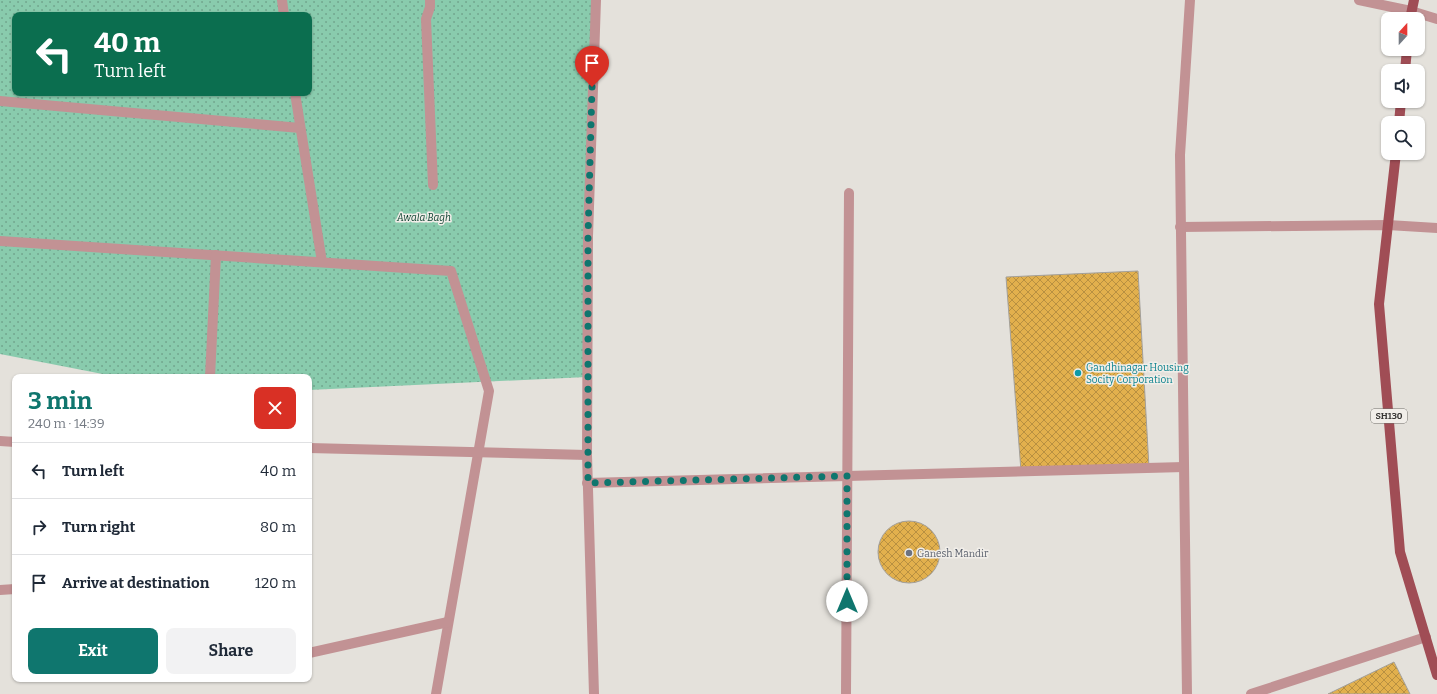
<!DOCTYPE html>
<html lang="en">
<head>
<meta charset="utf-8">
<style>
	:root { --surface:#fff; --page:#f2f2f3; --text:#1f2937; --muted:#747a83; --line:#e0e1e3; --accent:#0f766e }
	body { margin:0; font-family:Bitter,serif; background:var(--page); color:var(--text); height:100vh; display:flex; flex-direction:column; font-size:15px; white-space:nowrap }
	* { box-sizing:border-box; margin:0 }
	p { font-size:13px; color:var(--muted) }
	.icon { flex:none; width:22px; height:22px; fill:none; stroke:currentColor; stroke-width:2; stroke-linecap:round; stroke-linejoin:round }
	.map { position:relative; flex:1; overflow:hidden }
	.panel { position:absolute; left:12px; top:374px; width:300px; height:308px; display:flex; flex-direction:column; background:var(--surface); border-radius:8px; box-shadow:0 1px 3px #0004 }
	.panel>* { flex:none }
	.banner { position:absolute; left:12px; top:12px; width:300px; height:84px; border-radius:8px; box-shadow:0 1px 3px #0004; background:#0b6e4f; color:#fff; overflow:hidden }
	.needle { width:26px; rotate:21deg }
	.fabs { position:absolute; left:1381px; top:12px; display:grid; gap:8px }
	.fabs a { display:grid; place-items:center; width:44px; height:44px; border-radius:8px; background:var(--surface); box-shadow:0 1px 3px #0004; font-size:20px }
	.pin { position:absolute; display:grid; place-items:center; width:34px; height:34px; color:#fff; margin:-41px -17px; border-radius:50% 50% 50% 0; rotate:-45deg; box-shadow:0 0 4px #0007 }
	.pin .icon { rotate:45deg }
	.me { position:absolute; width:44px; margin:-22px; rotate:0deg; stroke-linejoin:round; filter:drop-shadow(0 0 3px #0008) }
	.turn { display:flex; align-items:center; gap:14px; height:84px; padding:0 16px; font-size:18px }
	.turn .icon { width:52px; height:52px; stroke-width:2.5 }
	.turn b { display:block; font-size:28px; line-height:34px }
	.round { display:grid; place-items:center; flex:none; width:42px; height:42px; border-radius:8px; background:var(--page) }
	.head { display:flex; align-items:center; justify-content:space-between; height:68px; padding:0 16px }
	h1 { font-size:24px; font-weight:700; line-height:30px; color:var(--accent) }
	.primary-button { display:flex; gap:8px; margin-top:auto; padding:8px 16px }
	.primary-button a { flex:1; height:46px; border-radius:8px; background:var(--accent); color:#fff; font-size:16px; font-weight:700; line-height:46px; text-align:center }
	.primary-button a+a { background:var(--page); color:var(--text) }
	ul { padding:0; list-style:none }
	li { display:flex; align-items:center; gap:12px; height:56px; padding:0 16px; border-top:1px solid var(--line) }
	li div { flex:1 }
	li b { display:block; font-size:15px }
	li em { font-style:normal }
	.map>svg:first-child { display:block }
	.green { fill:url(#green-dots); fill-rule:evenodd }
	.building { fill:url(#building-cross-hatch); stroke:#a3a09b }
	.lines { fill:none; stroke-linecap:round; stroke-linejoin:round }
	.minor { stroke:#c29294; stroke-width:10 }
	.major { stroke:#a04d55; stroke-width:10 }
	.route { stroke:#0f766e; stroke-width:7; stroke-dasharray:0 12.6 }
	.culture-dot { fill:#0f9aa8; stroke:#f1eee9; stroke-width:1.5 }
	.worship-dot { fill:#6b7280; stroke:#f1eee9; stroke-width:1.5 }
	.labels { text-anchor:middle; stroke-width:3; stroke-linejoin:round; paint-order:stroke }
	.shield { fill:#f1eee9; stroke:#706e6b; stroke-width:1 }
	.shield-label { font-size:9px; font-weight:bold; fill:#383735 }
	.park-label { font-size:10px; font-style:italic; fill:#053c2a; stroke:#f1eee9 }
	.culture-label { font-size:10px; fill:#0d838f; stroke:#f1eee9; text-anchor:start }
	.worship-label { font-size:10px; fill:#5b616d; stroke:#f1eee9; text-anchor:start }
</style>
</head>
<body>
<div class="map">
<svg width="1437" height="694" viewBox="0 0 1437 694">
	<defs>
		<pattern id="green-dots" width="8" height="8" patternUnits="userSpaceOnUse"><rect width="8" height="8" fill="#89cbad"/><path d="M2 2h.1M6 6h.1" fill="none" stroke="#71a68e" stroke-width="1.8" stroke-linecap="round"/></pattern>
		<pattern id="building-cross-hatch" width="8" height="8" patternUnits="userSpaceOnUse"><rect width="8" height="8" fill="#e2b04d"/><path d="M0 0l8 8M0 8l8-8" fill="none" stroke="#b89041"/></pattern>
	</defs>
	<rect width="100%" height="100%" fill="#e4e1db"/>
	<path class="green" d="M0,0H598L587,377L309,390V377H118L0,354ZM15,15H309V93H15Z"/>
	<g class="building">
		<path d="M1138,271L1149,468L1021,471L1006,277Z"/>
		<circle cx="909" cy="552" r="31"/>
		<path d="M1394,662L1410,694H1328Z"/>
	</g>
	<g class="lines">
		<g class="minor">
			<path d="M282,0L284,15"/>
			<path d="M430,0V7L426,19L433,185"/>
			<path d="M1359,0L1411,11L1437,19"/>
			<path d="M295,93L322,262"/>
			<path d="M0,101L300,128"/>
			<path d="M1180,227L1388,225L1437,228"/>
			<path d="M0,241L451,271L489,391L436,694"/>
			<path d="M210,377L216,255"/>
			<path d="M0,441L15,442"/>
			<path d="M309,448L587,455"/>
			<path d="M587,483L1184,467"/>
			<path d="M0,590L15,589"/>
			<path d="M309,653L448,622"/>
			<path d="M594,694L587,455L588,236L596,0"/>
			<path d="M846,694L849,193"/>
			<path d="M1187,694L1180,155L1190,0"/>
			<path d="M1251,694L1426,637"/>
		</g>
		<g class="major">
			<path d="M1410,19L1414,0"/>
			<path d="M1405,71L1407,49"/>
			<path d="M1399,123L1401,101"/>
			<path d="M1396,153L1379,304L1400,552L1437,675"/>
		</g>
	</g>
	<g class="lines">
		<path class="route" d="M592,87L588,236V483L847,476V601"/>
	</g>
	<circle class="culture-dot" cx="1078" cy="373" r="4"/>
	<circle class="worship-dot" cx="909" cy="553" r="4"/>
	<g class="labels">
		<rect class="shield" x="1371" y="409" width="36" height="14" rx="3"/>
		<g class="shield-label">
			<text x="1389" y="419">SH130</text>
		</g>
		<g class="park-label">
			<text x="424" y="221">Awala Bagh</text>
		</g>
		<g class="culture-label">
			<text x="1086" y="371">Gandhinagar Housing<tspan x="1086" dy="12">Socity Corporation</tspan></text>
		</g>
		<g class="worship-label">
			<text x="917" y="557">Ganesh Mandir</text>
		</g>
	</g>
</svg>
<div class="fabs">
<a><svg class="needle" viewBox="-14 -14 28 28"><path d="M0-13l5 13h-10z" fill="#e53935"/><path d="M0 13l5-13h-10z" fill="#747a83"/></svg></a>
<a><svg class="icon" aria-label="sound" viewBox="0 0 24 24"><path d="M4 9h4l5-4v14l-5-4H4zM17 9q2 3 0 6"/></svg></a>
<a><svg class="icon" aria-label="search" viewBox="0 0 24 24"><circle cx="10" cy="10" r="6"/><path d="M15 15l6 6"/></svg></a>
</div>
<div class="pin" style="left:592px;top:87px;background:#d93025"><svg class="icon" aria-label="arrive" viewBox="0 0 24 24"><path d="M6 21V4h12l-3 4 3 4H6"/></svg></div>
<svg class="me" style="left:847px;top:601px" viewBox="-20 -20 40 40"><circle r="19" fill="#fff"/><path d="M0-13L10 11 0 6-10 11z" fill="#0f766e"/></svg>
<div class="banner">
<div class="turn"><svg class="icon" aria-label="left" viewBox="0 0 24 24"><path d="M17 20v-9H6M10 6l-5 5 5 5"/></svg><div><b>40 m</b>Turn left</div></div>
</div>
<section class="panel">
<div class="head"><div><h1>3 min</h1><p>240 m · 14:39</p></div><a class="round" style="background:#d93025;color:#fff"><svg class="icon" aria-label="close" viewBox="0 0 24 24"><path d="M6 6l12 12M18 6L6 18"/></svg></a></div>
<ul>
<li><svg class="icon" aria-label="left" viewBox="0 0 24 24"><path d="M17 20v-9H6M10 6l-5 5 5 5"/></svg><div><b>Turn left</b></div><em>40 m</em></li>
<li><svg class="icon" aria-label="right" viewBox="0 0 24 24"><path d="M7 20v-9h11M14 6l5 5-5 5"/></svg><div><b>Turn right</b></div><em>80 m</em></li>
<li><svg class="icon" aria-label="arrive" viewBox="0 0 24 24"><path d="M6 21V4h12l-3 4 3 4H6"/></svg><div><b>Arrive at destination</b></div><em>120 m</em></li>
</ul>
<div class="primary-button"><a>Exit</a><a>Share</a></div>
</section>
</div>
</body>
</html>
